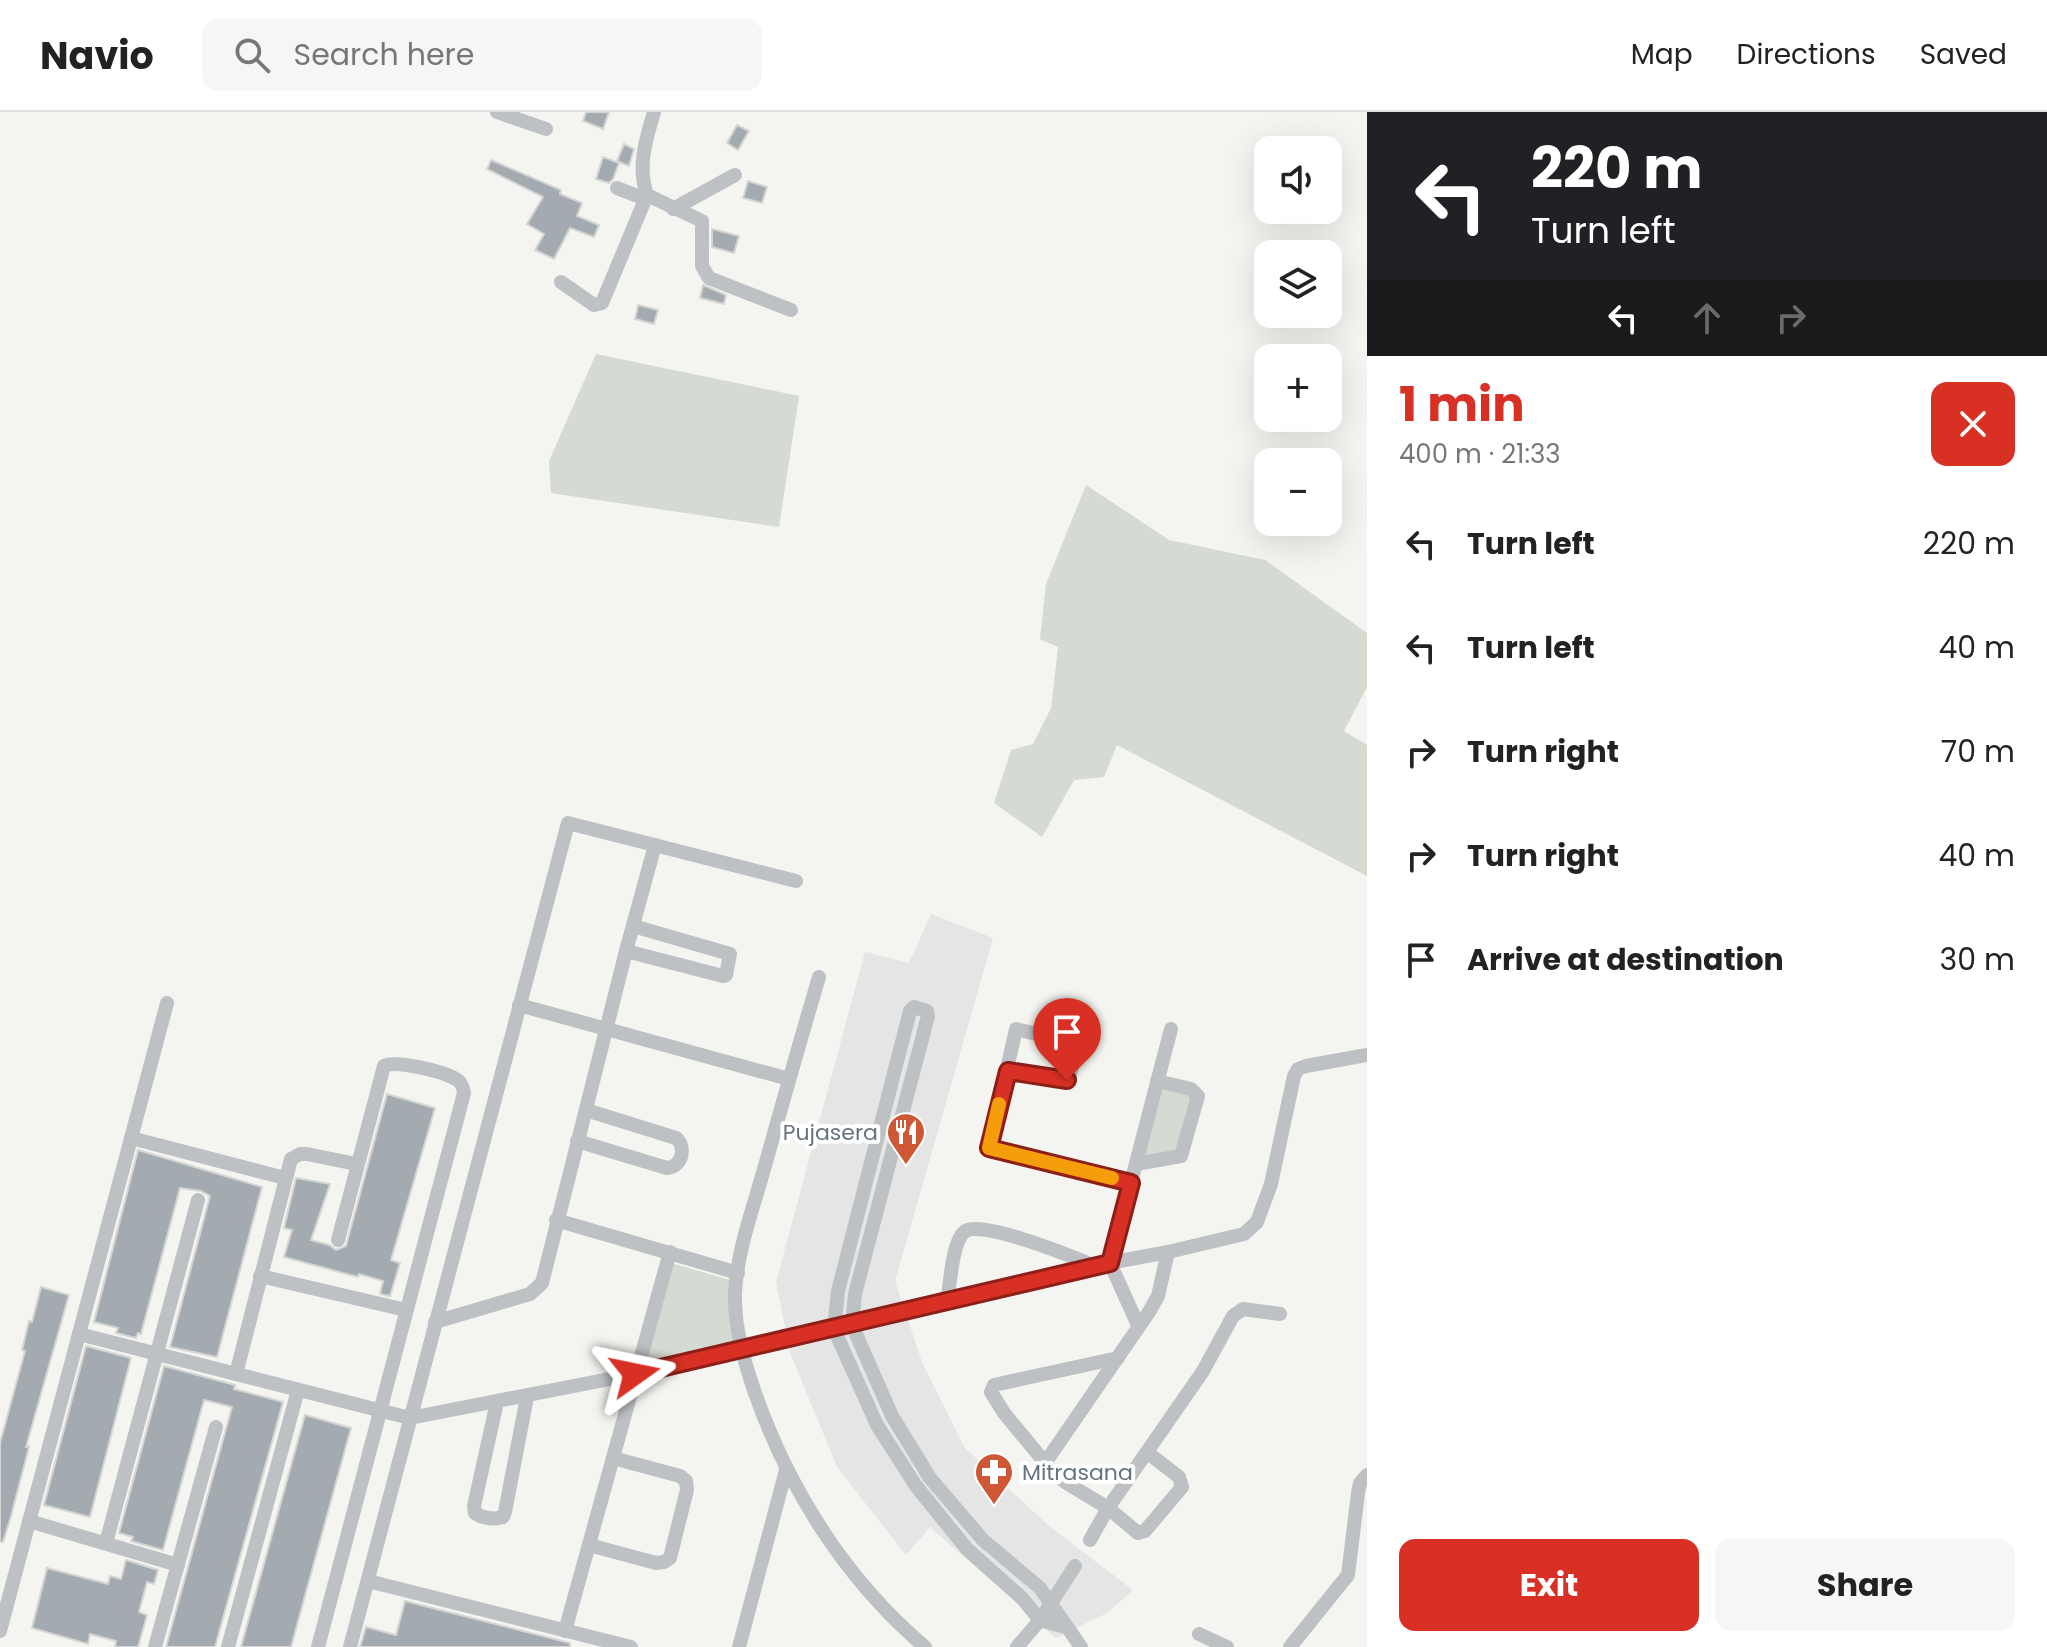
<!DOCTYPE html>
<html lang="en">
<head>
<meta charset="utf-8">
<style>
	:root { --surface:#fff; --page:#f6f6f6; --text:#222; --muted:#767676; --line:#e0e0e0; --accent:#d93025 }
	body { margin:0; font-family:Poppins,sans-serif; background:var(--page); color:var(--text); height:100vh; display:flex; flex-direction:column; font-size:30px; white-space:nowrap }
	* { box-sizing:border-box; margin:0 }
	p { font-size:26px; color:var(--muted) }
	.icon { flex:none; width:44px; height:44px; fill:none; stroke:currentColor; stroke-width:2; stroke-linecap:round; stroke-linejoin:round }
	.map { position:relative; flex:1; overflow:hidden }
	.sheet { display:flex; flex-direction:column; background:var(--surface); width:680px }
	.sheet>* { flex:none }
	.hud { background:#202124; color:#fff; overflow:hidden }
	.controls { position:absolute; left:1254px; top:24px; display:grid; gap:16px }
	.controls a { display:grid; place-items:center; width:88px; height:88px; border-radius:16px; background:var(--surface); box-shadow:0 8px 32px #0002; font-size:40px }
	.pin { position:absolute; display:grid; place-items:center; width:68px; height:68px; color:#fff; margin:-82px -34px; border-radius:50% 50% 50% 0; rotate:-45deg; box-shadow:0 0 8px #0007 }
	.pin .icon { rotate:45deg }
	.me { position:absolute; width:88px; margin:-44px; rotate:78deg; stroke-linejoin:round; filter:drop-shadow(0 0 6px #0008) }
	.turn { display:flex; align-items:center; gap:28px; height:168px; padding:0 32px; font-size:36px }
	.turn .icon { width:104px; height:104px; stroke-width:2.5 }
	.turn b { display:block; font-size:56px; line-height:68px }
	.lanes { display:flex; align-items:center; height:76px; padding:0 32px; background:#0003; justify-content:center; gap:40px; direction:ltr }
	.lanes .off { opacity:.35 }
	.round { display:grid; place-items:center; flex:none; width:84px; height:84px; border-radius:16px; background:var(--page) }
	.overview { display:flex; align-items:center; justify-content:space-between; height:136px; padding:0 32px }
	h1 { font-size:48px; font-weight:700; line-height:60px; color:var(--accent) }
	.action { display:flex; gap:16px; margin-top:auto; padding:16px 32px }
	.action a { flex:1; height:92px; border-radius:16px; background:var(--accent); color:#fff; font-size:32px; font-weight:700; line-height:92px; text-align:center }
	.action a+a { background:var(--page); color:var(--text) }
	ul { padding:0; list-style:none }
	li { display:flex; align-items:center; gap:24px; height:104px; padding:0 32px }
	li div { flex:1 }
	li b { display:block; font-size:30px }
	li em { font-style:normal }
	header { display:flex; align-items:center; gap:48px; box-sizing:border-box; height:112px; padding:0 40px; background:var(--surface); border-bottom:2px solid var(--line) }
	header strong { font-size:38px }
	nav { display:flex; gap:44px; margin-inline-start:auto; font-size:28px }
	.search { width:560px; height:72px; background:var(--page); display:flex; align-items:center; gap:20px; box-sizing:border-box; padding:0 28px; border-radius:16px; color:var(--muted); font-size:30px }
	main { display:flex; flex:1; min-height:0 }
	.map>svg:first-child { display:block }
	.built { fill:#e4e5e4 }
	.green { fill:#d5dad2 }
	.building { fill:#a4abb0; stroke:#d5d5d3; stroke-width:2 }
	.lines { fill:none; stroke-linecap:round; stroke-linejoin:round }
	.minor { stroke:#bdc1c4; stroke-width:14 }
	.route-casing { stroke:#8d1f18; stroke-width:20 }
	.route { stroke:#d93025; stroke-width:14 }
	.slow { stroke:#f59e0b; stroke-width:14 }
	.labels { text-anchor:middle; stroke-width:8; stroke-linejoin:round; paint-order:stroke }
	.poi-label { font-size:22px; fill:#66737e; stroke:#fff; text-anchor:end }
</style>
</head>
<body>
<header>
<strong>Navio</strong>
<div class="search"><svg class="icon" aria-label="search" viewBox="0 0 24 24"><circle cx="10" cy="10" r="6"/><path d="M15 15l6 6"/></svg>Search here</div>
<nav><a>Map</a><a>Directions</a><a>Saved</a></nav>
</header>
<main>
<div class="map">
<svg width="1367" height="1535" viewBox="0 0 1367 1535">
	<rect width="100%" height="100%" fill="#f4f4f0"/>
	<path class="built" d="M931,802L993,826L895,1169L922,1250L964,1335L1049,1414L1133,1478L1107,1501L1056,1526L930,1415L906,1443L837,1355L791,1243L776,1170L865,840L909,851Z"/>
	<g class="green">
		<path d="M596,242L799,284L779,415L551,381L549,349Z"/>
		<path d="M1086,373L1169,428L1265,448L1367,521V575L1344,619L1367,633V764L1117,633L1104,665L1074,668L1042,725L994,691L1011,638L1033,632L1051,596L1058,535L1040,527L1046,472Z"/>
		<path d="M1159,973L1195,983L1180,1042L1139,1049Z"/>
		<path d="M671,1151L734,1169L738,1236L639,1260Z"/>
	</g>
	<g class="building">
		<path d="M586,0H609L603,17L583,9Z"/>
		<path d="M737,13L749,19L738,38L727,31Z"/>
		<path d="M624,32L634,37L629,54L617,49Z"/>
		<path d="M603,45L619,51L613,67L609,71L596,67Z"/>
		<path d="M491,48L561,78L560,82L582,91L577,104L599,113L594,125L570,116L554,147L535,138L544,122L527,112L543,85L487,57Z"/>
		<path d="M748,69L767,75L762,91L743,86Z"/>
		<path d="M712,117L739,124L734,141L712,135Z"/>
		<path d="M703,173L726,183L724,192L700,186Z"/>
		<path d="M638,193L658,198L654,212L635,207Z"/>
		<path d="M387,982L435,996L391,1148L400,1151L390,1184L380,1182L383,1169L359,1162L358,1165L284,1145L292,1118L284,1116L296,1066L330,1072L311,1128L329,1133L336,1138L346,1134Z"/>
		<path d="M138,1038L262,1075L217,1245L170,1235L210,1084L201,1079L180,1076L141,1222L138,1221L136,1226L116,1221L118,1216L94,1210Z"/>
		<path d="M41,1175L69,1183L26,1335H29L11,1404L3,1430H0V1331L25,1239L22,1238L29,1209L32,1210Z"/>
		<path d="M86,1234L131,1246L90,1405L44,1393Z"/>
		<path d="M164,1254L235,1273L234,1277L283,1290L215,1535H166L232,1295L204,1288L163,1438L131,1429L133,1425L119,1421Z"/>
		<path d="M305,1303L351,1316L303,1491L291,1535H241Z"/>
		<path d="M126,1448L158,1458L154,1472L147,1470L139,1500L147,1503L138,1535H115L116,1529L90,1522L88,1532L32,1516L47,1456L108,1472L110,1464L121,1467Z"/>
		<path d="M405,1489L570,1531V1535H360L366,1515L396,1523Z"/>
	</g>
	<g class="lines">
		<g class="minor">
			<path d="M497,0L546,17"/>
			<path d="M654,0C646,27 637,55 647,83L702,109V154L709,166L791,198"/>
			<path d="M617,76L645,87"/>
			<path d="M673,97L735,63"/>
			<path d="M561,170L594,193L602,191L647,83"/>
			<path d="M626,839L723,864L726,863L730,842L633,814"/>
			<path d="M819,865C800,929 782,993 764,1057C753,1097 737,1139 735,1181C734,1215 744,1249 755,1281C789,1378 846,1468 925,1535"/>
			<path d="M519,893L789,967"/>
			<path d="M1008,959L1067,968L1069,966L1078,932L1016,917L989,1036L1131,1071"/>
			<path d="M131,1026L285,1066"/>
			<path d="M577,1029L667,1056C682,1055 687,1035 676,1026L586,998"/>
			<path d="M1136,1052L1181,1044L1198,984L1191,977L1157,969"/>
			<path d="M556,1108L738,1161"/>
			<path d="M260,1164L406,1198"/>
			<path d="M947,1191C950,1173 952,1131 964,1120C978,1106 1073,1145 1093,1153"/>
			<path d="M435,1210L530,1182L542,1171L626,839L655,733"/>
			<path d="M1138,1213L1110,1151L1171,917"/>
			<path d="M79,1222L410,1306L635,1262L947,1191L1093,1154L1168,1140L1244,1122L1257,1110L1271,1072L1294,964L1298,957L1306,954L1367,943"/>
			<path d="M1118,1246L994,1273L991,1280L1004,1301L1052,1359L1065,1370L1108,1396L1138,1421L1145,1419L1182,1375L1179,1365L1148,1341"/>
			<path d="M236,1262L291,1047L300,1042H307L356,1052"/>
			<path d="M497,1290L474,1394L475,1401C482,1406 494,1408 503,1405L505,1400L527,1285"/>
			<path d="M1045,1351L1149,1200L1158,1184L1168,1140"/>
			<path d="M29,1409L178,1453"/>
			<path d="M1090,1428L1108,1396L1203,1259L1233,1204L1243,1197L1280,1202"/>
			<path d="M106,1431L198,1088"/>
			<path d="M589,1433L656,1451L664,1450L670,1446L687,1378L686,1369L680,1364L613,1346"/>
			<path d="M368,1469L631,1535"/>
			<path d="M1065,1515L1040,1508L1022,1486L967,1437L916,1374L877,1313L834,1217L838,1179L910,899L914,895L927,899L928,904L855,1182L852,1213L892,1304L930,1366L983,1428L1040,1476L1081,1535"/>
			<path d="M0,1519L167,891"/>
			<path d="M565,1519L670,1140"/>
			<path d="M1199,1522L1227,1535"/>
			<path d="M155,1535L216,1315"/>
			<path d="M228,1535L298,1278"/>
			<path d="M318,1535L464,981C463,974 461,969 454,966C441,959 396,948 384,954L338,1128"/>
			<path d="M350,1535L568,711L796,769"/>
			<path d="M739,1535L786,1358"/>
			<path d="M1017,1535L1040,1508L1075,1454"/>
			<path d="M1290,1535L1348,1463L1358,1381L1360,1371L1367,1363"/>
		</g>
	</g>
	<g class="lines">
		<defs>
			<path id="route" d="M635,1262L1110,1151L1131,1071L989,1036L1008,959L1067,968"/>
		</defs>
		<use href="#route" class="route-casing"/>
		<use href="#route" class="route"/>
		<path class="slow" d="M999,992L989,1036L1112,1066"/>
	</g>
	<defs>
		<symbol id="restaurant-pin" viewBox="-11 -11 22 30"><path d="M0 17L-7.5 6A9.5 9.5 0 1 1 7.5 6Z" fill="#ce5835" stroke="#fff"/><path d="M-5-6h1v4h1v-4h1v4h1v-4h1v5L-1.5 .5V6h-2V.5L-5-1ZM5-6V6H3V1.5H1.5Q1.5-4 5-6Z" fill="#fff"/></symbol>
		<symbol id="pharmacy-pin" viewBox="-11 -11 22 30"><path d="M0 17L-7.5 6A9.5 9.5 0 1 1 7.5 6Z" fill="#ce5835" stroke="#fff"/><path d="M-2-6h4v4h4v4h-4v4h-4v-4h-4v-4h4Z" fill="#fff"/></symbol>
	</defs>
	<g fill-rule="evenodd">
		<use href="#restaurant-pin" x="884" y="998" width="44" height="60"/>
		<use href="#pharmacy-pin" x="972" y="1338" width="44" height="60"/>
	</g>
	<g class="labels">
		<g class="poi-label">
			<text x="878" y="1028">Pujasera</text>
			<text x="1022" y="1368" text-anchor="start">Mitrasana</text>
		</g>
	</g>
</svg>
<div class="controls">
<a><svg class="icon" aria-label="sound" viewBox="0 0 24 24"><path d="M4 9h4l5-4v14l-5-4H4zM17 9q2 3 0 6"/></svg></a>
<a><svg class="icon" aria-label="layers" viewBox="0 0 24 24"><path d="M12 4l9 5-9 5-9-5zM3 14l9 5 9-5"/></svg></a>
<a>+</a>
<a>−</a>
</div>
<div class="pin" style="left:1067px;top:968px;background:#d93025"><svg class="icon" aria-label="arrive" viewBox="0 0 24 24"><path d="M6 21V4h12l-3 4 3 4H6"/></svg></div>
<svg class="me" style="left:635px;top:1262px" viewBox="-20 -20 40 40"><path d="M0-17L14 15 0 8-14 15z" fill="#d93025" stroke="#fff" stroke-width="4"/></svg>
</div>
<section class="sheet">
<div class="hud">
<div class="turn"><svg class="icon" aria-label="left" viewBox="0 0 24 24"><path d="M17 20v-9H6M10 6l-5 5 5 5"/></svg><div><b>220 m</b>Turn left</div></div>
<div class="lanes"><svg class="icon" aria-label="left" viewBox="0 0 24 24"><path d="M17 20v-9H6M10 6l-5 5 5 5"/></svg><svg class="icon off" aria-label="ahead" viewBox="0 0 24 24"><path d="M12 20V5M6 11l6-6 6 6"/></svg><svg class="icon off" aria-label="right" viewBox="0 0 24 24"><path d="M7 20v-9h11M14 6l5 5-5 5"/></svg></div>
</div>
<div class="overview"><div><h1>1 min</h1><p>400 m · 21:33</p></div><a class="round" style="background:#d93025;color:#fff"><svg class="icon" aria-label="close" viewBox="0 0 24 24"><path d="M6 6l12 12M18 6L6 18"/></svg></a></div>
<ul>
<li><svg class="icon" aria-label="left" viewBox="0 0 24 24"><path d="M17 20v-9H6M10 6l-5 5 5 5"/></svg><div><b>Turn left</b></div><em>220 m</em></li>
<li><svg class="icon" aria-label="left" viewBox="0 0 24 24"><path d="M17 20v-9H6M10 6l-5 5 5 5"/></svg><div><b>Turn left</b></div><em>40 m</em></li>
<li><svg class="icon" aria-label="right" viewBox="0 0 24 24"><path d="M7 20v-9h11M14 6l5 5-5 5"/></svg><div><b>Turn right</b></div><em>70 m</em></li>
<li><svg class="icon" aria-label="right" viewBox="0 0 24 24"><path d="M7 20v-9h11M14 6l5 5-5 5"/></svg><div><b>Turn right</b></div><em>40 m</em></li>
<li><svg class="icon" aria-label="arrive" viewBox="0 0 24 24"><path d="M6 21V4h12l-3 4 3 4H6"/></svg><div><b>Arrive at destination</b></div><em>30 m</em></li>
</ul>
<div class="action"><a>Exit</a><a>Share</a></div>
</section>
</main>
</body>
</html>
